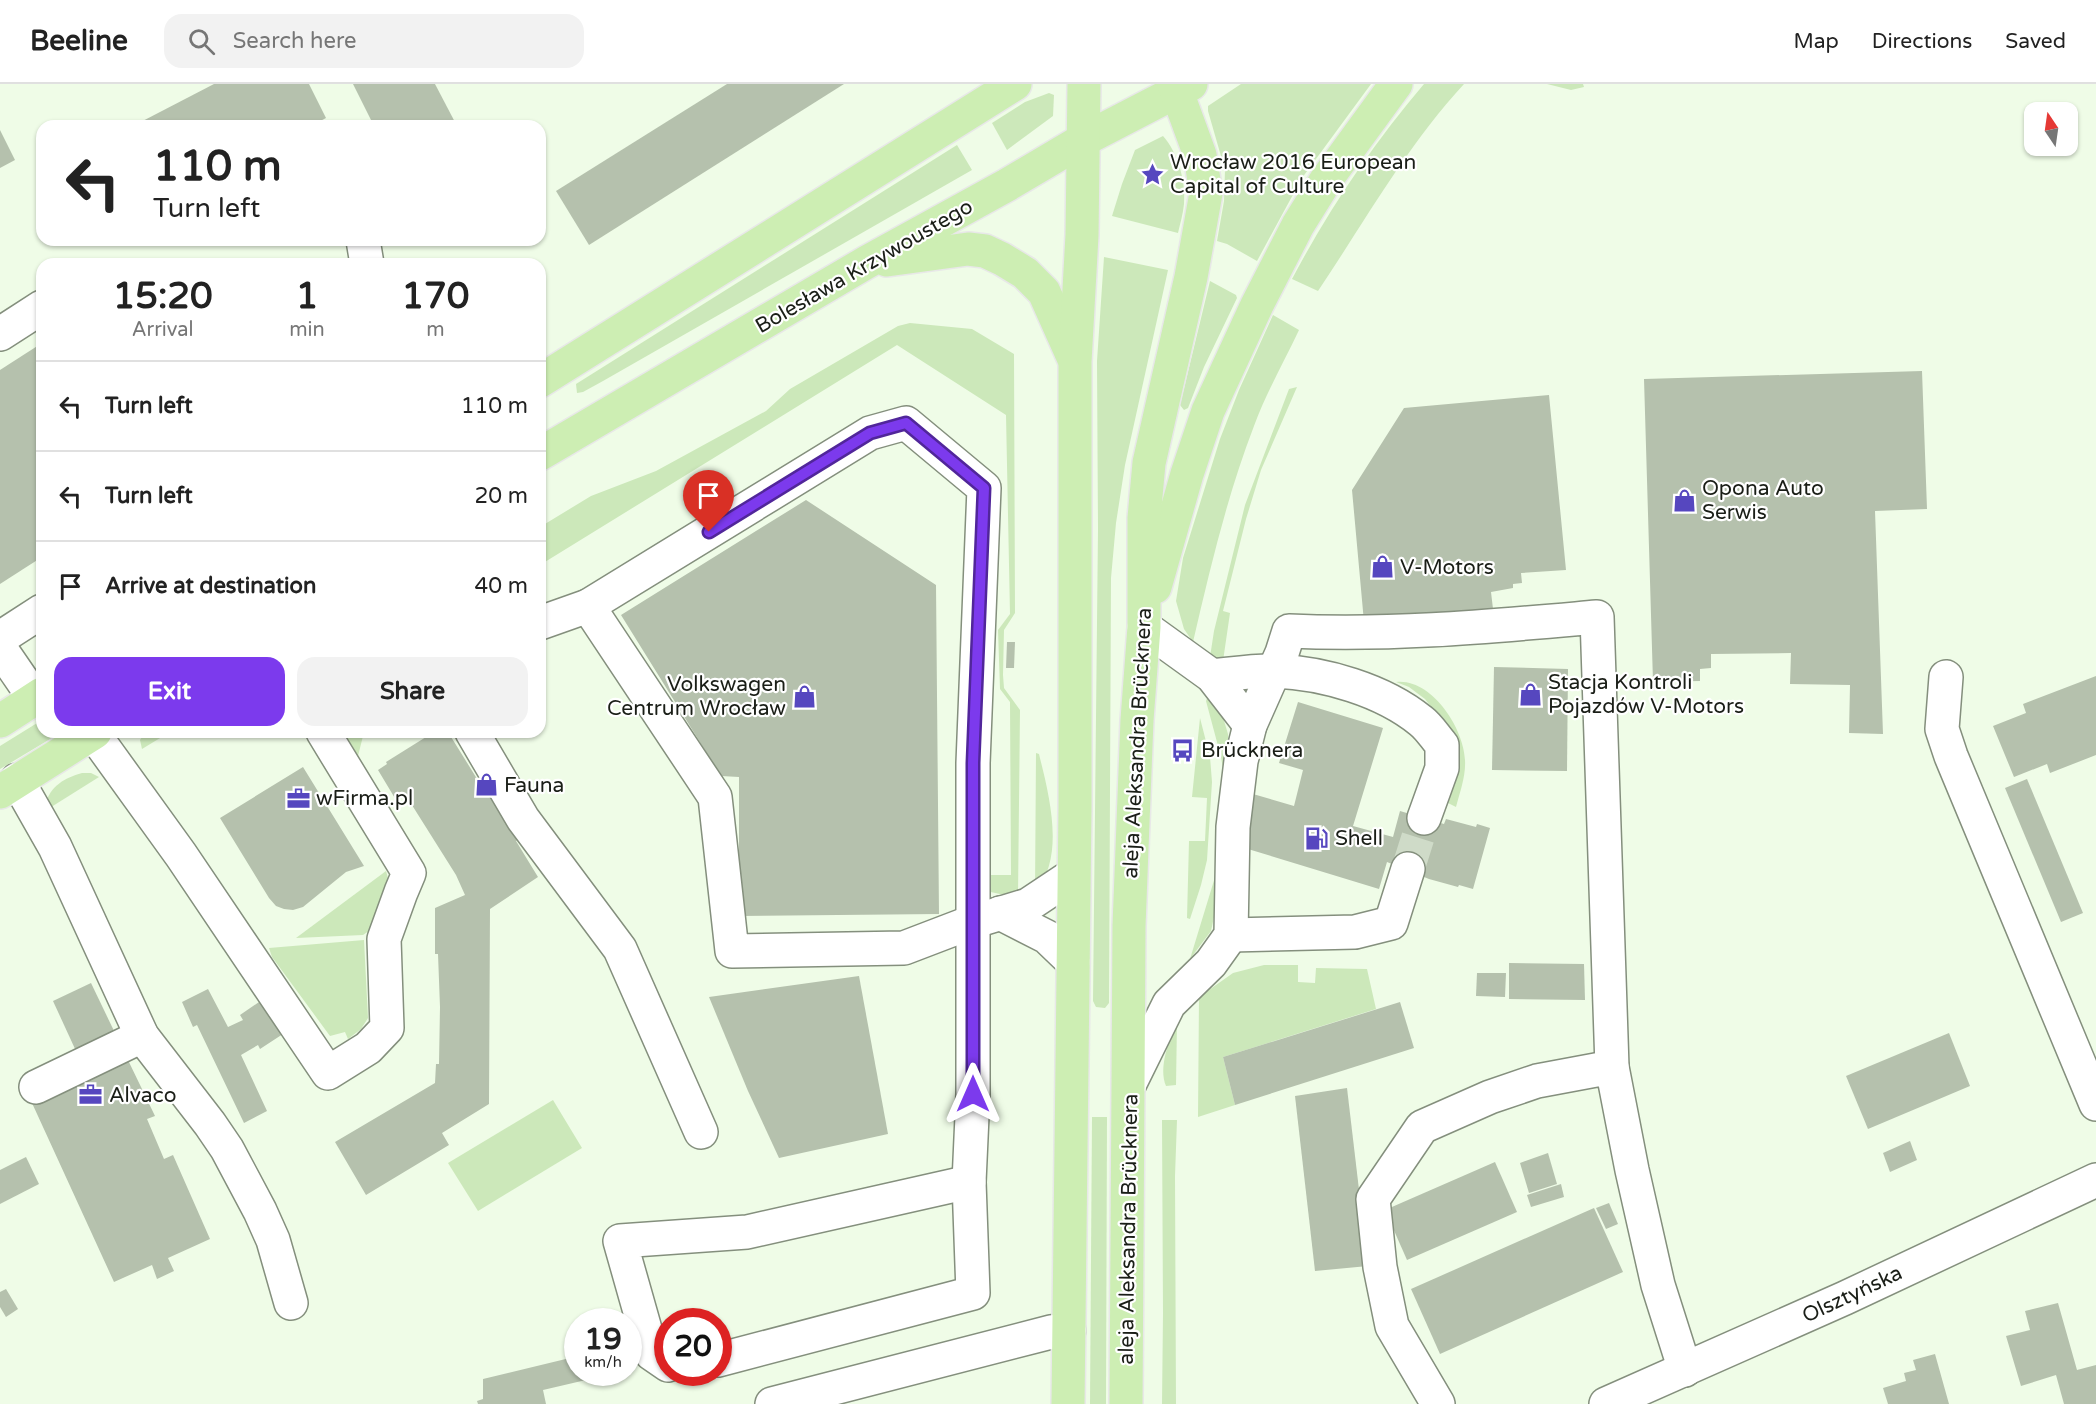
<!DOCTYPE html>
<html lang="en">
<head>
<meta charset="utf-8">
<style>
	:root { --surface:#fff; --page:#f2f2f2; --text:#222; --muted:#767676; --line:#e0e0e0; --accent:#7c3aed }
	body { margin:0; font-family:"Varela Round",sans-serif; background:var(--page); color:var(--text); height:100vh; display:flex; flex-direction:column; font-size:22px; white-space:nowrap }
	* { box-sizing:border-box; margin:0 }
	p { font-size:20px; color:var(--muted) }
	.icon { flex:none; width:33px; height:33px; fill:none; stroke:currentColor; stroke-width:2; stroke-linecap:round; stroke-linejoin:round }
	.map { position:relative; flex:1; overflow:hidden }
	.panel { position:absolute; left:36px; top:174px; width:510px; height:480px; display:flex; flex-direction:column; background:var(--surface); border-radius:18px; box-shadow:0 2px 4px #0004 }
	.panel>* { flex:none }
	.guide { position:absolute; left:36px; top:36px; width:510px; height:126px; border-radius:18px; box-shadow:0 2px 4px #0004; background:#fff; color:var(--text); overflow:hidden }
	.needle { width:39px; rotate:347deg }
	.buttons { position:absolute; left:2024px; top:18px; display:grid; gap:12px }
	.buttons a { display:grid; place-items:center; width:54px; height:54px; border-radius:12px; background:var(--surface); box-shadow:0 2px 4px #0004; font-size:30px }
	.speed { position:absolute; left:564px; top:1224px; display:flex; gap:12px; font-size:30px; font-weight:700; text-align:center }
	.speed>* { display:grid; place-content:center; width:78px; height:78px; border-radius:50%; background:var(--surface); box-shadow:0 2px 4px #0004; line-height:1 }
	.speed small { font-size:15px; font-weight:400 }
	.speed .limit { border:9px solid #d22; background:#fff; color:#111 }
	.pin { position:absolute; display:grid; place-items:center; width:51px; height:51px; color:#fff; margin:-62px -26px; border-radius:50% 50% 50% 0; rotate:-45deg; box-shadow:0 0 6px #0007 }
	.pin .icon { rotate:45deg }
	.me { position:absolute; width:66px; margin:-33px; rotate:0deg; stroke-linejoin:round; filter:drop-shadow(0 0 4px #0008) }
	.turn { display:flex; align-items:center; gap:21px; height:126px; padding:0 18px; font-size:27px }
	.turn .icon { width:78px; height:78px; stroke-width:2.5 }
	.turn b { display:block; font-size:42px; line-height:51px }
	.eta { display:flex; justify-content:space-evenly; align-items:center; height:102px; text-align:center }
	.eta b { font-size:36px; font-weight:700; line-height:42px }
	.action { display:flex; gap:12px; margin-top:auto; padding:12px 18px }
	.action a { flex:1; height:69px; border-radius:18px; background:var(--accent); color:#fff; font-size:24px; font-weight:700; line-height:69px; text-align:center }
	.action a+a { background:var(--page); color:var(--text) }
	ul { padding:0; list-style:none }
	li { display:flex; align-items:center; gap:18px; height:90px; padding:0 18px; border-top:2px solid var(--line) }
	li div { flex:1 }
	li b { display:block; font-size:22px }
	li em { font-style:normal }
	header { display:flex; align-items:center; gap:36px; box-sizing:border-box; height:84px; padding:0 30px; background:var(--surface); border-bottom:2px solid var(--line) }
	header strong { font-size:28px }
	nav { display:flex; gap:33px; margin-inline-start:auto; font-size:21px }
	.search { width:420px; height:54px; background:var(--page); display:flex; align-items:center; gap:15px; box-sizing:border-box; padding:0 21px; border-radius:18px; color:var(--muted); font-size:22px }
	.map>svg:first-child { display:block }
	.green { fill:#cce8ba }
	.building { fill:#b5c1ad }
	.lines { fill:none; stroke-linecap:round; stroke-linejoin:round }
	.minor-tunnel { stroke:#cfdbc8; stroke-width:33; stroke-dasharray:33 16; stroke-linecap:butt }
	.minor-casing { stroke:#848f7d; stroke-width:36 }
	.major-casing { stroke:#e8e8e8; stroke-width:36 }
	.minor { stroke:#fff; stroke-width:33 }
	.major { stroke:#cdeeb3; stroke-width:33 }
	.route-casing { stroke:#51269a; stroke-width:15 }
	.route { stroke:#7c3aed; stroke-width:10 }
	.labels { text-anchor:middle; stroke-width:4.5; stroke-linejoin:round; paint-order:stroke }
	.poi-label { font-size:21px; fill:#1a1e17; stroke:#fff; text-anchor:start }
	.street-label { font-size:21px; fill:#1a1e17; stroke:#fff }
</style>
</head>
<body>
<header>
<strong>Beeline</strong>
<div class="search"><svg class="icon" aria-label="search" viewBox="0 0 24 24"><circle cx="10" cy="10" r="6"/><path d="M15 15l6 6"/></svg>Search here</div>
<nav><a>Map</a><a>Directions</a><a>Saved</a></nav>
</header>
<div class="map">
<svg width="2096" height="1320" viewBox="0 0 2096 1320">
	<rect width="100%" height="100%" fill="#effce7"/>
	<g class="green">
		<path d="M1241,0H1371L1302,94L1257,177L1227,160L1217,157L1224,117L1225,86L1208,27V22Z"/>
		<path d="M1424,0H1464C1406,63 1365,137 1318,207L1292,195C1329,125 1373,60 1424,0Z"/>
		<path d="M1547,0H1583L1584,3L1571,6Z"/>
		<path d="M1049,9L1054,11L1053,32L1007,66L992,39L1025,18Z"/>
		<path d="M1163,52C1178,69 1186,97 1184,120C1183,130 1180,140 1178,149L1112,132L1122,100L1135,66Z"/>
		<path d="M957,61L972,86L603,297L583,308L577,309L576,300Z"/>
		<path d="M1104,173L1168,186L1125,381L1116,439L1111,494L1109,919L1105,924L1096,923L1093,917L1098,445L1097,277Z"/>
		<path d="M1210,197L1236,211L1237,214L1204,283L1188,324L1184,326L1180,321Z"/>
		<path d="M1273,231L1299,246C1284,278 1266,309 1254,342C1227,412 1210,485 1193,558L1184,545L1176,517L1183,474L1220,355L1239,306Z"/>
		<path d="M910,239L972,245L1014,270L1015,529L1004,546L1003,591L1004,604L1020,626L1018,812L1000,810L986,807L981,791H1011L1010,618L1000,605L998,546L1010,530L1006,331L897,261L540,481V443L591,412L656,387L766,327L790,305L898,242Z"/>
		<path d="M1297,303L1261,386L1246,435L1223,527L1230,529L1223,577L1210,573L1214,547L1245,421L1289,305Z"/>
		<path d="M1396,598C1432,594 1464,645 1465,676C1466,692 1460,708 1456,723L1448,719L1447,722L1441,720L1440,635L1425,615L1409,603Z"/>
		<path d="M1208,612L1222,630L1228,650L1230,676L1220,805L1211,847L1190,875L1219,780L1224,691L1221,673L1206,617Z"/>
		<path d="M1200,634L1210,673L1212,698L1207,776L1201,801L1190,835L1187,834L1189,757H1205L1207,714L1192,713Z"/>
		<path d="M42,636V648H62L0,685V662Z"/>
		<path d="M145,648H170L142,665L140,656Z"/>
		<path d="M344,648H364L358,672Z"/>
		<path d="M1036,669L1039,670C1049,711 1066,773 1035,808Z"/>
		<path d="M82,689H91L99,693L48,725L45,720C51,702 64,694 82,689Z"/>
		<path d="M386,787L390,801L373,844L363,851L296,854Z"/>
		<path d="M364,856L368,934L361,945L348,955L345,948L330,952L272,873L269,864Z"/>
		<path d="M1264,881H1298V898L1315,899L1316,884L1367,885L1376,925L1223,973L1235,1021L1198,1033L1199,913L1233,889Z"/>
		<path d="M1177,938L1176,1001L1166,1002C1158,984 1169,956 1177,938Z"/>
		<path d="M553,1016L582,1064L478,1127L448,1079Z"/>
		<path d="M1092,1033H1107L1106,1320H1090Z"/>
		<path d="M1162,1036H1177L1175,1092L1176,1320H1162L1163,1229Z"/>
	</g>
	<g class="building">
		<path d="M214,0H309L326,34L311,42H133Z"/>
		<path d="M353,0H435L457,42H374Z"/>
		<path d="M727,0H844L589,161L556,107Z"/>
		<path d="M0,46L15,76L0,84Z"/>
		<path d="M42,259V473L0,500V286Z"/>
		<path d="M1922,287L1927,425L1875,427L1883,650L1849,649L1850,601L1790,600L1791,569L1711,570V584L1700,585V597L1653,598L1644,295Z"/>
		<path d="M1549,311L1566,486L1521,489L1522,499L1513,500V504L1491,508L1493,525L1364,538L1352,406L1404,324Z"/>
		<path d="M806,416L936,501L939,830L739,832V693L721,692L621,531Z"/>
		<path d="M1007,558H1015L1014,584H1006Z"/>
		<path d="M1494,583L1568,585L1567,687L1492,686Z"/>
		<path d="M2096,592V671L2050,689L2047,680L2014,693L1993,642L2026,629L2023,620Z"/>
		<path d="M1298,618L1383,644L1353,742L1393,753L1400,727L1444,740L1446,735L1476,743L1477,740L1490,744L1473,805L1459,801L1458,803L1429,795L1387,778L1379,805L1238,762L1253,710L1294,722L1303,686L1279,679Z"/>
		<path d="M434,648H448L479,698L486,693L523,752L516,757L538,793L490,825L489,1020L442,1049L449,1061L366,1111L335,1058L435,999L436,980H439L440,923L438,870H435V824L465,811L456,791L405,710L396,716L378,686L387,680L386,678Z"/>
		<path d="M303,683L364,782L346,788L303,823L293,826L284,825L276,822L269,814L220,734Z"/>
		<path d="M2027,695L2083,829L2061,838L2005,704Z"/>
		<path d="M1509,879L1584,880L1585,916L1509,915Z"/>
		<path d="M1477,889H1506L1505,913L1476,912Z"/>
		<path d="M859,892L888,1050L779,1074L748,1007L709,913Z"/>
		<path d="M91,899L115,949L76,967L53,917Z"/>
		<path d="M208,905L228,943L243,936L240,931L262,916L286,948L260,965L258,961L241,971L267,1027L244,1039L197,941L193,943L182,918Z"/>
		<path d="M1400,918L1414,964L1235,1021L1223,973Z"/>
		<path d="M1949,949L1970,1002L1868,1045L1846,992Z"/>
		<path d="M127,974L155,1032L147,1035L164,1075L173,1071L210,1155L168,1174L174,1187L157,1195L152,1181L114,1198L32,1019Z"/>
		<path d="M1347,1004L1368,1182L1315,1187L1295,1012Z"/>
		<path d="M1910,1057L1917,1076L1890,1088L1883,1069Z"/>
		<path d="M1548,1069L1557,1100L1529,1109L1520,1079Z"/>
		<path d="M26,1073L39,1100L0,1120V1086Z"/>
		<path d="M1495,1078L1517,1128L1407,1176L1385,1126Z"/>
		<path d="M1561,1100L1564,1113L1531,1123L1527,1111Z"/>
		<path d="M1609,1119L1618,1140L1606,1145L1596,1124Z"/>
		<path d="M1594,1124L1623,1188L1440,1270L1411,1205Z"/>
		<path d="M6,1205L18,1225L6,1233L0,1223V1208Z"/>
		<path d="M2058,1219L2077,1286L2096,1281V1320H2064L2056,1291L2021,1302L2006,1252L2030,1246L2025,1227Z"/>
		<path d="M1935,1270L1949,1320H1888L1883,1304L1906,1297L1904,1289L1916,1286L1913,1276Z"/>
		<path d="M574,1273L575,1280H578V1288H602L603,1292L543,1306L546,1320H478L477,1317L483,1315V1295Z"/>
	</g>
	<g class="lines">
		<path class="minor-tunnel" d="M1408,785L1424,734"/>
		<defs>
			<g id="minor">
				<path d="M363,156L367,180"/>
				<path d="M0,250L42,223"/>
				<path d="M588,522L715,713L732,867L904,864L972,838L1028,821L1073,791"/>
				<path d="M540,539L588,522L870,349L906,339L984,404L973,679V1010L969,1098L973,1209L718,1276"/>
				<path d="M1144,543L1212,592L1250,641"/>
				<path d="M0,554L42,527"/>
				<path d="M0,564L35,615"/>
				<path d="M1212,592C1232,590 1255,586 1275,587C1324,589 1383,606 1421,637C1429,643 1435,653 1442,661V684L1424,734"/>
				<path d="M1946,593L1942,645L1951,672L2096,1020"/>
				<path d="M472,648L523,735L620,865L701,1048"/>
				<path d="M93,649L181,771L328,989L368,964L387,944L384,855L401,808L409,789L323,648"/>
				<path d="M17,696L55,763L142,952L210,1040L227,1065L260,1127L273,1156L291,1219"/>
				<path d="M1000,829L1047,853L1073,878"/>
				<path d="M1231,851L1355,848L1391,839L1408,785"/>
				<path d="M1129,1001L1169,920L1211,879L1231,851L1233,743L1241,677L1250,641L1282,569L1289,547C1392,552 1494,542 1597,533L1612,983"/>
				<path d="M36,1003L142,952"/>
				<path d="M668,1281L652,1270L620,1157L747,1148L969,1098"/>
				<path d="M772,1320L1051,1248L1069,1246"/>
				<path d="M1438,1320L1392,1242L1380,1183L1373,1115L1422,1043L1490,1013L1537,997L1612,983L1632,1086L1658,1201L1685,1286"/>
				<path d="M1606,1320L1845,1214L2096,1096"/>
			</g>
			<g id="major">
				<path d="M887,176L968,165L985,167L1002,175L1025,189L1044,208L1073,273"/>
				<path d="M540,297L1015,0"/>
				<path d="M540,370L867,178L1007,101L1083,56L1191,0"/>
				<path d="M1155,503L1187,390L1208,327L1257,221L1298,141L1326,96L1396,0"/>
				<path d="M0,637L42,610"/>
				<path d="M0,708L95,648"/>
				<path d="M1068,1320L1075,724V278L1082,151L1084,0"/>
				<path d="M1126,1320L1129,842L1137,636L1144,543V434L1149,379L1191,193L1206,109L1200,71L1174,0"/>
			</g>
		</defs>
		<use href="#minor" class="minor-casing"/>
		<use href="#major" class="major-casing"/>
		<use href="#minor" class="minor"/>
		<use href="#major" class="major"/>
	</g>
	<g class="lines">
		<defs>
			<path id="route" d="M709,448L870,349L906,339L984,404L973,679V1010"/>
		</defs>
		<use href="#route" class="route-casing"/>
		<use href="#route" class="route"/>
	</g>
	<defs>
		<symbol id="sight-bare" viewBox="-9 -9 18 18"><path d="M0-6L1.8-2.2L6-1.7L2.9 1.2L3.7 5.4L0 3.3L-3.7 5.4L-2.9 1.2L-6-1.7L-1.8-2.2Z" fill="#5647bf" stroke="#fff" stroke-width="2.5" paint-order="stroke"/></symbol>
		<symbol id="shop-bare" viewBox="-9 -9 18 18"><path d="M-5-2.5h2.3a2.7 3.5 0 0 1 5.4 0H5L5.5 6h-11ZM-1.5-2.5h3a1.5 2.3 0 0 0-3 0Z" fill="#5647bf" stroke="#fff" stroke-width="2.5" paint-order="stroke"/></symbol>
		<symbol id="bus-bare" viewBox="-9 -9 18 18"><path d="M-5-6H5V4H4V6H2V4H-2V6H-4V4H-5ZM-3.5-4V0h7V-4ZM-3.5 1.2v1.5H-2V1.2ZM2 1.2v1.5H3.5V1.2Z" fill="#5647bf" stroke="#fff" stroke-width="2.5" paint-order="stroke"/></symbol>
		<symbol id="office-bare" viewBox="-9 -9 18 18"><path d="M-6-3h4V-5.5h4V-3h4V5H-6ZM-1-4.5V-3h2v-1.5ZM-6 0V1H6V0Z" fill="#5647bf" stroke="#fff" stroke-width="2.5" paint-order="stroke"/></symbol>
		<symbol id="fuel-bare" viewBox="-9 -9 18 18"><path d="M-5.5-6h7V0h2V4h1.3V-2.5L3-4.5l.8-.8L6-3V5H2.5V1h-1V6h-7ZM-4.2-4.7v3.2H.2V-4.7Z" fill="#5647bf" stroke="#fff" stroke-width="2.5" paint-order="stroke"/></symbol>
	</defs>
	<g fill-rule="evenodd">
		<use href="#sight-bare" x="1136" y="74" width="33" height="33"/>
		<use href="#shop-bare" x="1668" y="400" width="33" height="33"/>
		<use href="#shop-bare" x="1366" y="466" width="33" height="33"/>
		<use href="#shop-bare" x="1514" y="594" width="33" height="33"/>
		<use href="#shop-bare" x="788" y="596" width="33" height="33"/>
		<use href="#bus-bare" x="1166" y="650" width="33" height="33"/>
		<use href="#shop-bare" x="470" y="684" width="33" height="33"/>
		<use href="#office-bare" x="282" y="698" width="33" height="33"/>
		<use href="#fuel-bare" x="1300" y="738" width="33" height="33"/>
		<use href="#office-bare" x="74" y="994" width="33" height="33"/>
	</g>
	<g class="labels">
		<g class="poi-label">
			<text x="1170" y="85">Wrocław 2016 European<tspan x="1170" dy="24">Capital of Culture</tspan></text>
			<text x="1702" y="411">Opona Auto<tspan x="1702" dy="24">Serwis</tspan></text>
			<text x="1400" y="490">V-Motors</text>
			<text x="1548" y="605">Stacja Kontroli<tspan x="1548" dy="24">Pojazdów V-Motors</tspan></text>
			<text x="786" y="607" text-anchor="end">Volkswagen<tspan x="786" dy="24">Centrum Wrocław</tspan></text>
			<text x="1201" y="673">Brücknera</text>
			<text x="504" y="708">Fauna</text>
			<text x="316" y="721">wFirma.pl</text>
			<text x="1335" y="761">Shell</text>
			<text x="109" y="1018">Alvaco</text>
		</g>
		<g class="street-label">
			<text transform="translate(864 182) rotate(-30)" y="7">Bolesława Krzywoustego</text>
			<text transform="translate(1137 659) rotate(-87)" y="7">aleja Aleksandra Brücknera</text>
			<text transform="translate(1128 1145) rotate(-89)" y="7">aleja Aleksandra Brücknera</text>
			<text transform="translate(1852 1210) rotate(-25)" y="7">Olsztyńska</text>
		</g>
	</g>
</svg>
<div class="buttons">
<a><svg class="needle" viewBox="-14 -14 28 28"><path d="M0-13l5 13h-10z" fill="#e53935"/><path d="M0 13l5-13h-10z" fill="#767676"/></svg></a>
</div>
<div class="speed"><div>19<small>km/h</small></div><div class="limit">20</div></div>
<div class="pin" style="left:709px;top:448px;background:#d93025"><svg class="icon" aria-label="arrive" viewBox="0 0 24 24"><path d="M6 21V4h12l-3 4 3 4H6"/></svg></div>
<svg class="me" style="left:973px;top:1010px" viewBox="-20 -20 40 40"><path d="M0-17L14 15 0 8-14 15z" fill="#7c3aed" stroke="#fff" stroke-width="4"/></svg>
<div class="guide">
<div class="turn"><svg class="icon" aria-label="left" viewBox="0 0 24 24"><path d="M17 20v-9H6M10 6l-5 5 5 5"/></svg><div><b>110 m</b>Turn left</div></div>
</div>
<section class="panel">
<div class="eta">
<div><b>15:20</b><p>Arrival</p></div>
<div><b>1</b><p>min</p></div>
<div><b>170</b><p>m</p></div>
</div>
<ul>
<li><svg class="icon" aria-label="left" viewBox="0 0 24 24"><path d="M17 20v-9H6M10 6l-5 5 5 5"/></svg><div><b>Turn left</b></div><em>110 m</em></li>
<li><svg class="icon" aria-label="left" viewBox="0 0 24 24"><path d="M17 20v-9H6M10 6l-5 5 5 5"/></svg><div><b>Turn left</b></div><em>20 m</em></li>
<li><svg class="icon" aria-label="arrive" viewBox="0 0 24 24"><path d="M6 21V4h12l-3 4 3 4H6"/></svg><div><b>Arrive at destination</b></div><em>40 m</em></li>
</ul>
<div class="action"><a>Exit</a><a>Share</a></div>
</section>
</div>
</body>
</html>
